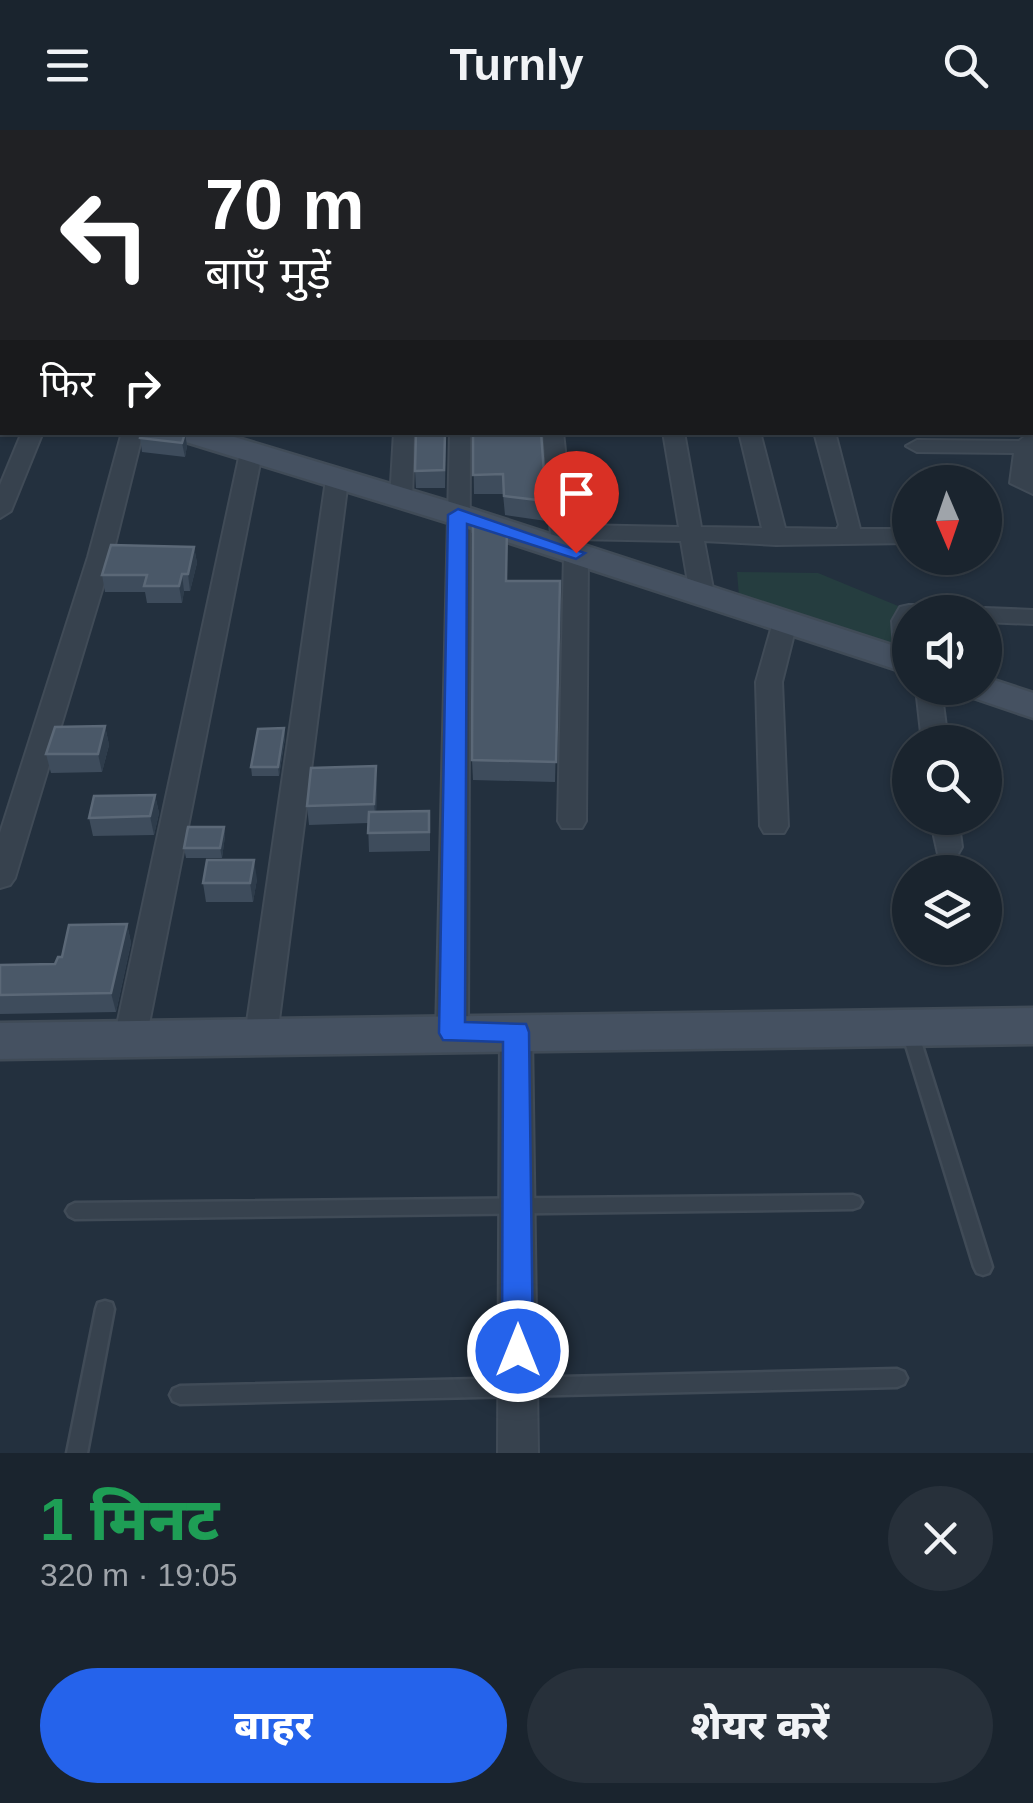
<!DOCTYPE html>
<html lang="hi">
<head>
<meta charset="utf-8">
<style>
	:root { --surface:#1a242e; --page:#27303a; --text:#f1f3f6; --muted:#9fa4aa; --line:#38414a; --accent:#2563eb }
	body { margin:0; font-family:Arial,"Noto Sans Devanagari",sans-serif; background:var(--page); color:var(--text); height:100vh; display:flex; flex-direction:column; font-size:38px; white-space:nowrap }
	* { box-sizing:border-box; margin:0 }
	p { font-size:32px; color:var(--muted) }
	.icon { flex:none; width:55px; height:55px; fill:none; stroke:currentColor; stroke-width:2; stroke-linecap:round; stroke-linejoin:round }
	.map { position:relative; height:1323px; overflow:hidden }
	.details { display:flex; flex-direction:column; background:var(--surface); flex:1 }
	.details>* { flex:none }
	.banner { position:absolute; left:0px; top:0px; width:1035px; height:305px; box-shadow:0 2px 8px #0004,0 0 0 2px var(--line); background:#202124; color:#fff; overflow:hidden }
	.needle { width:65px; rotate:178deg }
	.fabs { position:absolute; left:892px; top:335px; display:grid; gap:20px }
	.fabs a { display:grid; place-items:center; width:110px; height:110px; border-radius:50%; background:var(--surface); box-shadow:0 2px 8px #0004,0 0 0 2px var(--line); font-size:50px }
	.pin { position:absolute; display:grid; place-items:center; width:85px; height:85px; color:#fff; margin:-102px -42px; border-radius:50% 50% 50% 0; rotate:-45deg; box-shadow:0 0 10px #0007 }
	.pin .icon { rotate:45deg }
	.me { position:absolute; width:110px; margin:-55px; rotate:0deg; stroke-linejoin:round; filter:drop-shadow(0 0 8px #0008) }
	.turn { display:flex; align-items:center; gap:35px; height:210px; padding:0 40px; font-size:45px }
	.turn .icon { width:130px; height:130px; stroke-width:2.5 }
	.turn b { display:block; font-size:70px; line-height:85px }
	.then { display:flex; align-items:center; height:95px; padding:0 40px; background:#0003; gap:20px; font-size:38px }
	.round { display:grid; place-items:center; flex:none; width:105px; height:105px; border-radius:52px; background:var(--page) }
	.summary { display:flex; align-items:center; justify-content:space-between; height:170px; padding:0 40px }
	h1 { font-size:60px; font-weight:800; line-height:75px; color:#1e9e55 }
	.primary-button { display:flex; gap:20px; margin-top:auto; padding:20px 40px }
	.primary-button a { flex:1; height:115px; border-radius:60px; background:var(--accent); color:#fff; font-size:40px; font-weight:800; line-height:115px; text-align:center }
	.primary-button a+a { background:var(--page); color:var(--text) }
	header { display:flex; justify-content:space-between; align-items:center; height:130px; padding:0 40px; background:var(--surface); font-size:45px; font-weight:800 }
	.map>svg:first-child { display:block }
	.green { fill:#253d3f }
	.lines { fill:none; stroke-linecap:round; stroke-linejoin:round }
	.lane-casing { stroke:#404b57; stroke-width:5 }
	.street-casing { stroke:#404b57; stroke-width:4 }
	.secondary-casing { stroke:#404b57; stroke-width:5 }
	.lane { fill:#37424e; fill-rule:evenodd }
	.street { fill:#37424e; fill-rule:evenodd }
	.secondary { fill:#455161; fill-rule:evenodd }
	.wall { fill:#3e4c5c }
	.shaded-wall { fill:#2e3c4b }
	.building { fill:#4a5868; stroke:#5b6877; stroke-width:2.5 }
	.route { fill:#2563eb; stroke:#184099; stroke-width:2.5 }
</style>
</head>
<body>
<header><svg class="icon" aria-label="menu" viewBox="0 0 24 24"><path d="M4 6h16M4 12h16M4 18h16"/></svg>Turnly<svg class="icon" aria-label="search" viewBox="0 0 24 24"><circle cx="10" cy="10" r="6"/><path d="M15 15l6 6"/></svg></header>
<div class="map">
<svg width="1033" height="1323" viewBox="0 0 1033 1323">
	<rect width="100%" height="100%" fill="#23303e"/>
	<path class="green" d="M737,442L818,443L903,478L904,518L739,466Z"/>
	<g class="lines">
		<defs>
			<g id="lane">
				<path d="M909,893L915,895L917,899L992,1137L989,1143L983,1145L977,1143L974,1137L901,899L903,895Z"/>
				<path d="M853,1065L859,1067L862,1072L859,1077L853,1079L75,1089L69,1086L66,1081L69,1076L75,1073Z"/>
				<path d="M105,1171L112,1173L114,1179L87,1323H67L96,1179L98,1173Z"/>
				<path d="M897,1239L904,1242L907,1248L904,1254L897,1257L180,1274L173,1271L170,1265L173,1259L180,1256Z"/>
			</g>
			<g id="street">
				<path d="M598,0H614L615,2H600Z"/>
				<path d="M665,0H681V2H666Z"/>
				<path d="M723,0H739L740,2H725Z"/>
				<path d="M860,0H887L889,2H862Z"/>
				<rect x="1032" y="28" width="1" height="10"/>
				<rect x="0" y="83" width="2" height="10"/>
				<rect x="1032" y="90" width="1" height="10"/>
				<rect x="1032" y="276" width="1" height="12"/>
				<path d="M1033,300V364L1010,353L1014,323L917,322L906,316L917,310L1019,311Z"/>
				<path d="M22,302H43L11,381L0,388V355Z"/>
				<path d="M122,302H143L112,427L15,748L10,755L0,758V703L88,427Z"/>
				<path d="M394,302H414L412,370L401,377L390,370Z"/>
				<path d="M450,302H470L468,903L463,912L452,915L441,912L436,903Z"/>
				<path d="M543,302H563L573,395L679,397L663,302H684L701,397L762,398L739,302H760L785,398L837,399L839,395L814,302H835L860,399H910V413L776,415L704,411L714,464L702,471L690,464L681,411L575,409V416L588,423L586,691L582,698H562L558,691L564,425L552,418Z"/>
				<path d="M251,317L262,323L146,909L141,918L130,922L119,918L114,909L240,323Z"/>
				<path d="M337,343L348,350L277,906L272,915L261,918L250,915L245,906L326,350Z"/>
				<path d="M909,475H945L957,482H910L908,540L895,532L892,491L900,477Z"/>
				<path d="M985,478L1033,480V494L985,492V482H975Z"/>
				<path d="M785,485L797,492L782,552L788,696L784,703H764L760,696L756,552L773,492Z"/>
				<path d="M916,558H941L948,612H922Z"/>
				<path d="M930,688H958L962,717L958,724H938Z"/>
				<path d="M516,890L527,893L532,902L538,1323H498L500,902L505,893Z"/>
			</g>
			<g id="secondary">
				<path d="M0,233L2,234V252L0,251Z"/>
				<path d="M169,302H218L470,378L910,521V544L446,392L173,308Z"/>
				<path d="M985,547L1033,563V588L968,566L963,558H985Z"/>
				<path d="M1033,878V914L0,929V893Z"/>
			</g>
		</defs>
		<use href="#lane" class="lane-casing"/>
		<use href="#street" class="street-casing"/>
		<use href="#secondary" class="secondary-casing"/>
		<use href="#lane" class="lane"/>
		<use href="#street" class="street"/>
		<use href="#secondary" class="secondary"/>
	</g>
	<g class="wall">
		<path d="M446,302L445,358H416L415,341Z"/>
		<path d="M473,302L546,371V391L505,385L503,364H474Z"/>
		<path d="M185,303L187,316L185,327L142,322L140,308Z"/>
		<path d="M194,417L197,433L190,461H184L182,473H147L145,462H105L102,445Z"/>
		<path d="M507,451H560L555,652L473,650L472,630Z"/>
		<path d="M105,596L109,615L102,642L51,643L46,624Z"/>
		<path d="M284,598L285,608L279,646H252L251,637Z"/>
		<path d="M377,655L376,682L430,699V721L369,722L368,693L309,695L307,676Z"/>
		<path d="M155,665L159,683L154,705L93,706L89,688Z"/>
		<path d="M224,697L225,706L222,728H186L184,718Z"/>
		<path d="M257,749L253,772H206L203,753Z"/>
		<path d="M127,794L131,813L116,882L0,884V835L55,834L62,827Z"/>
	</g>
	<g class="shaded-wall">
		<path d="M185,303L187,316L185,327L182,313Z"/>
		<path d="M194,417L197,433L190,461L188,444Z"/>
		<path d="M182,444L184,461L182,473L179,456Z"/>
		<path d="M105,596L109,615L102,642L98,624Z"/>
		<path d="M284,598L285,608L279,646L278,637Z"/>
		<path d="M376,636L377,655L376,693L374,674Z"/>
		<path d="M155,665L159,683L154,705L150,686Z"/>
		<path d="M224,697L225,706L222,728L220,718Z"/>
		<path d="M254,730L257,749L253,772L250,753Z"/>
		<path d="M127,794L131,813L116,882L111,863Z"/>
	</g>
	<g class="building">
		<path d="M121,0H162L161,2H120Z"/>
		<path d="M167,0H201L200,2H166Z"/>
		<path d="M306,0H335V1L305,2Z"/>
		<rect x="531" y="0" width="27" height="2"/>
		<rect x="427" y="1" width="37" height="1"/>
		<path d="M141,302H185V303L182,313L140,308Z"/>
		<path d="M416,302H445L444,340L415,341Z"/>
		<path d="M473,302H541L546,371L504,366L503,344L473,345Z"/>
		<path d="M473,392L507,397L506,451H560L556,632L472,630Z"/>
		<path d="M111,415L194,417L188,444H182L179,456H144L147,445H102Z"/>
		<path d="M105,596L98,624H46L55,597Z"/>
		<path d="M284,598L278,637H251L258,599Z"/>
		<path d="M376,636L374,674L307,676L311,638Z"/>
		<path d="M155,665L150,686L89,688L94,666Z"/>
		<path d="M429,681V702L368,703L369,682Z"/>
		<path d="M188,697H224L220,718H184Z"/>
		<path d="M207,730H254L250,753H203Z"/>
		<path d="M127,794L111,863L0,865V835L55,834L58,827H62L69,795Z"/>
	</g>
	<path class="route" d="M458,379L585,423L576,429L467,394L465,892L526,894L529,902L533,1221L529,1231L518,1235L507,1231L502,1221L503,912L443,910L439,903L448,385Z"/>
</svg>
<div class="fabs">
<a><svg class="needle" viewBox="-14 -14 28 28"><path d="M0-13l5 13h-10z" fill="#e53935"/><path d="M0 13l5-13h-10z" fill="#9fa4aa"/></svg></a>
<a><svg class="icon" aria-label="sound" viewBox="0 0 24 24"><path d="M4 9h4l5-4v14l-5-4H4zM17 9q2 3 0 6"/></svg></a>
<a><svg class="icon" aria-label="search" viewBox="0 0 24 24"><circle cx="10" cy="10" r="6"/><path d="M15 15l6 6"/></svg></a>
<a><svg class="icon" aria-label="layers" viewBox="0 0 24 24"><path d="M12 4l9 5-9 5-9-5zM3 14l9 5 9-5"/></svg></a>
</div>
<div class="pin" style="left:576px;top:423px;background:#d93025"><svg class="icon" aria-label="arrive" viewBox="0 0 24 24"><path d="M6 21V4h12l-3 4 3 4H6"/></svg></div>
<svg class="me" style="left:518px;top:1221px" viewBox="-20 -20 40 40"><circle r="17" fill="#2563eb" stroke="#fff" stroke-width="3"/><path d="M0-11L8 9 0 5-8 9z" fill="#fff"/></svg>
<div class="banner">
<div class="turn"><svg class="icon" aria-label="left" viewBox="0 0 24 24"><path d="M17 20v-9H6M10 6l-5 5 5 5"/></svg><div><b>70 m</b>बाएँ मुड़ें</div></div>
<div class="then">फिर<svg class="icon" aria-label="right" viewBox="0 0 24 24"><path d="M7 20v-9h11M14 6l5 5-5 5"/></svg></div>
</div>
</div>
<section class="details">
<div class="summary"><div><h1>1 मिनट</h1><p>320 m · 19:05</p></div><a class="round"><svg class="icon" aria-label="close" viewBox="0 0 24 24"><path d="M6 6l12 12M18 6L6 18"/></svg></a></div>
<div class="primary-button"><a>बाहर</a><a>शेयर करें</a></div>
</section>
</body>
</html>
